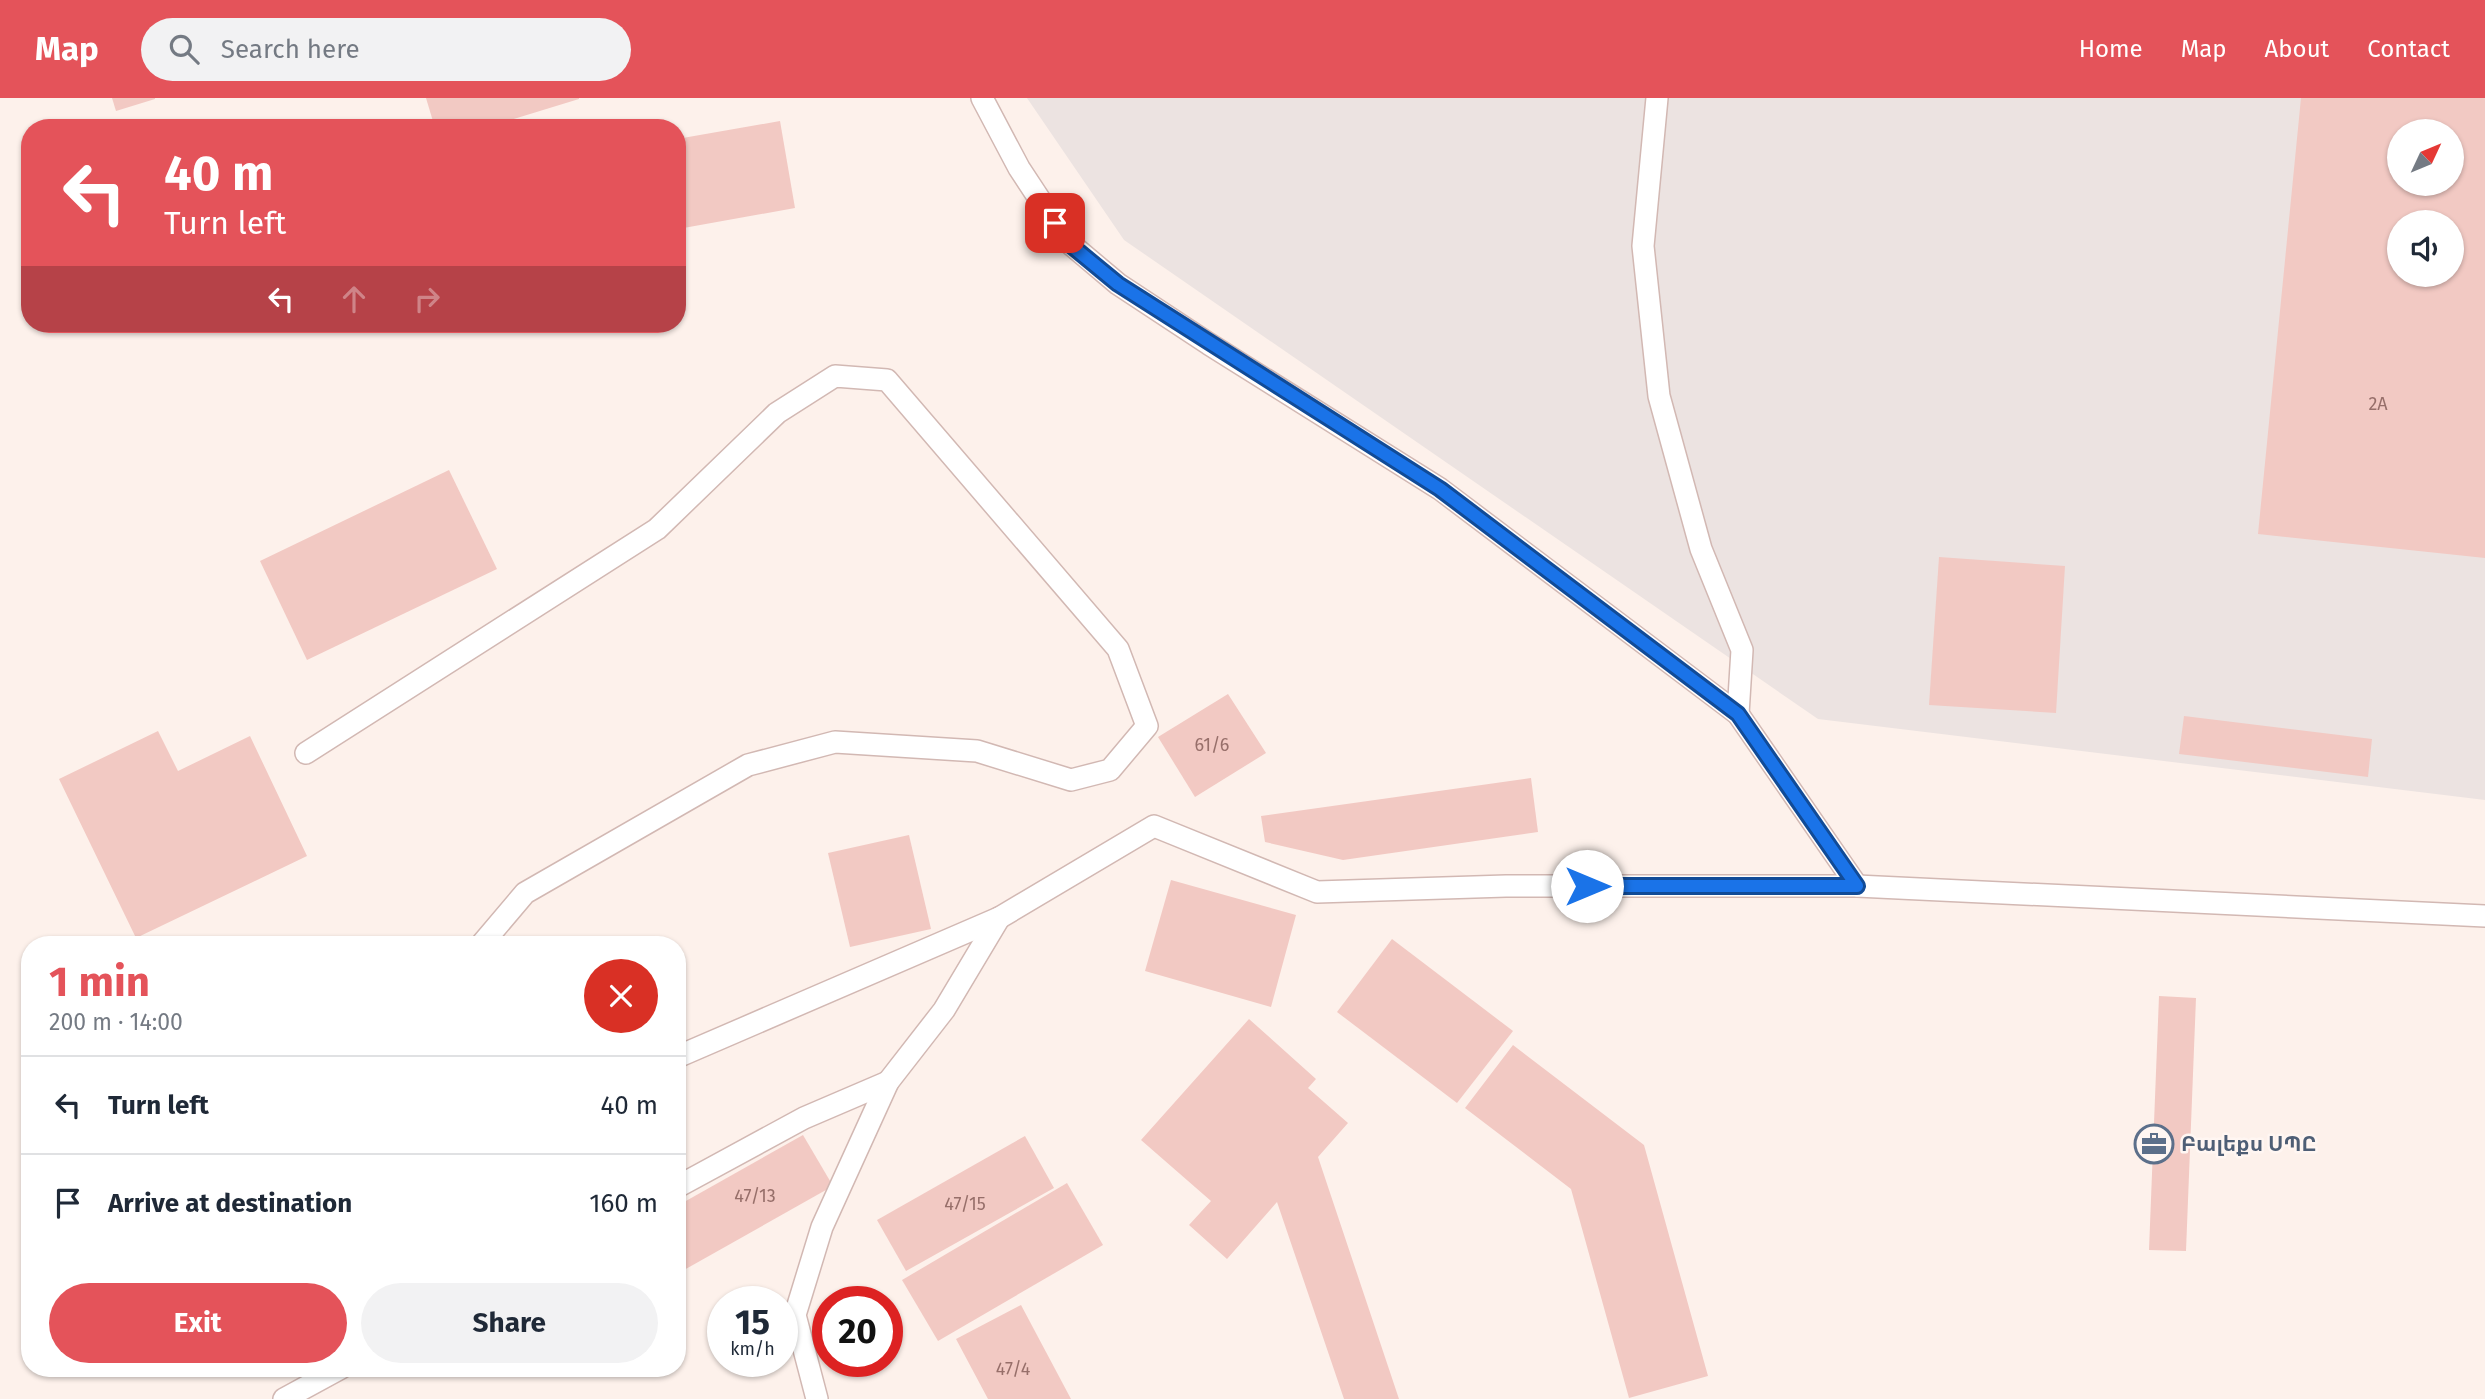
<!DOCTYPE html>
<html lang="en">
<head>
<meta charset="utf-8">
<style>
	:root { --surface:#fff; --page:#f2f2f3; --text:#1f2937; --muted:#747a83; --line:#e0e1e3; --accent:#e4535a }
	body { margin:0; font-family:"Fira Sans","Noto Sans Armenian",sans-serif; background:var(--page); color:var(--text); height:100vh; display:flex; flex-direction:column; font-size:26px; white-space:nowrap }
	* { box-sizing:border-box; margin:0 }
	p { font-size:23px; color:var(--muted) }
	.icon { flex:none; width:38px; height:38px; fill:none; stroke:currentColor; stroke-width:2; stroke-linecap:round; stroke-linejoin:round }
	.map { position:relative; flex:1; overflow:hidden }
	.sheet { position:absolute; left:21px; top:838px; width:665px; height:441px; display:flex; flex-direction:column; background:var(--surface); border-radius:28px; box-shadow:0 2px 5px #0004 }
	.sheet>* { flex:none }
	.hud { position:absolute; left:21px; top:21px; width:665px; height:214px; border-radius:28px; box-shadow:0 2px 5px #0004; background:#e4535a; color:#fff; overflow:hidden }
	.needle { width:46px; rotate:46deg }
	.fabs { position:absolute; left:2387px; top:21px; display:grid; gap:14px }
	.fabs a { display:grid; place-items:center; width:77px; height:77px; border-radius:50%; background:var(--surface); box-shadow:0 2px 5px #0004; font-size:35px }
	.speed { position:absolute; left:707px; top:1188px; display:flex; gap:14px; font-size:35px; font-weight:700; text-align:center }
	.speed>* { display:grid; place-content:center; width:91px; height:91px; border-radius:50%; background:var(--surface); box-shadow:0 2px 5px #0004; line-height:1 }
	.speed small { font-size:18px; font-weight:400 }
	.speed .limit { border:10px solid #d22; background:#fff; color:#111 }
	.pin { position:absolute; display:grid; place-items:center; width:60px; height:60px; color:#fff; margin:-30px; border-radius:14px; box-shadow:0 4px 10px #0006 }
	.me { position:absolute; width:77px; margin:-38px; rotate:90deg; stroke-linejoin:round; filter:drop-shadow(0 0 5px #0008) }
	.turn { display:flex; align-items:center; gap:24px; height:147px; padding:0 28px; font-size:32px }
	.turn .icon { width:91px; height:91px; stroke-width:2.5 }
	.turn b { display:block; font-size:49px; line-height:60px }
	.lanes { display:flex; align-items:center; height:66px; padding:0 28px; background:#0003; justify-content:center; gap:35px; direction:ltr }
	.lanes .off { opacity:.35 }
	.round { display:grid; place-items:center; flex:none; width:74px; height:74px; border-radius:37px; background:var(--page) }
	.summary { display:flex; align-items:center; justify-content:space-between; height:119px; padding:0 28px }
	h1 { font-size:42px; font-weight:700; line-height:52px; color:var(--accent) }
	.button { display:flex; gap:14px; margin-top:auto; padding:14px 28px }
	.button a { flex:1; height:80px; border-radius:42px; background:var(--accent); color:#fff; font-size:28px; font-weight:700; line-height:80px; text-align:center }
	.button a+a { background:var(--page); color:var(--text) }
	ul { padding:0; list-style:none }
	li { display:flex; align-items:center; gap:21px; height:98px; padding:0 28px; border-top:2px solid var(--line) }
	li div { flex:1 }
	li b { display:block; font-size:26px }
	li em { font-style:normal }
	header { display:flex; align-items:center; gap:42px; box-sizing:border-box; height:98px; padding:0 35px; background:var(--accent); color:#fff }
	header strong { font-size:33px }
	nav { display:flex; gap:38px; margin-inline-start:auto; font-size:24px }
	.search { width:490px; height:63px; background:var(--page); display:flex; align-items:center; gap:18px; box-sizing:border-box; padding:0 24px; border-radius:38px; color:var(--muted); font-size:26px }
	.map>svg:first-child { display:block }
	.industrial { fill:#ece3e1; fill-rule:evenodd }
	.building { fill:#f2c9c3; fill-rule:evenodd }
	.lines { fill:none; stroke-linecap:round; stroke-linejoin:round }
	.lane-casing { stroke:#d2b8b3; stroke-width:24 }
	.lane { stroke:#fff; stroke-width:21 }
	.route-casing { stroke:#114b97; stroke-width:18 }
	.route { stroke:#1a73e8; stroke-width:12 }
	.labels { text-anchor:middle; stroke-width:5; stroke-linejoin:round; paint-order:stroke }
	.number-label { font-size:18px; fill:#976f6a }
	.service-label { font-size:21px; font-weight:bold; fill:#4e5e75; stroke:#fff6f2; text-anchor:start }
</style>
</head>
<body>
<header>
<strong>Map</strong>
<div class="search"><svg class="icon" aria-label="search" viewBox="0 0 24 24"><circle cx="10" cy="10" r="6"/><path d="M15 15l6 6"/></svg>Search here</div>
<nav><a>Home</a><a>Map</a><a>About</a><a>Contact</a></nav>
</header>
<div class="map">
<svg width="2485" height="1301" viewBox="0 0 2485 1301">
	<rect width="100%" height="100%" fill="#fdf1eb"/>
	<path class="industrial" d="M1027,0H2485V702L1818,621L1124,142ZM2399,33H2452V86H2399ZM2399,124H2452V177H2399Z"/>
	<g class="building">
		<path d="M112,0H155V1L116,13Z"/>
		<path d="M426,0H579V1L484,30H435Z"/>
		<path d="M2301,0H2485V460L2258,436ZM2399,33H2452V86H2399ZM2399,124H2452V177H2399Z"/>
		<path d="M780,23L795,110L678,131L677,41Z"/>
		<path d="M449,372L497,471L307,562L260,463Z"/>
		<path d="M1939,459L2065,468L2056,615L1929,607Z"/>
		<path d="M1228,596L1266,655L1195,699L1158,639Z"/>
		<path d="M2184,618L2372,641L2368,679L2179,656Z"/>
		<path d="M158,633L178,673L250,638L307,758L136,840L59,681Z"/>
		<path d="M1531,680L1538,734L1343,762L1265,744L1261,718Z"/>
		<path d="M909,737L931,831L850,849L828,755Z"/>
		<path d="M1171,782L1296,817L1271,909L1145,873Z"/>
		<path d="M1392,841L1513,933L1457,1005L1337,914Z"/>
		<path d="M2159,898L2196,900L2186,1153L2149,1152Z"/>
		<path d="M1249,921L1316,981L1308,990L1348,1025L1318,1059L1399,1301H1344L1277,1104L1227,1161L1189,1127L1211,1103L1141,1042Z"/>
		<path d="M1513,947L1644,1047L1708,1278L1629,1300L1571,1091L1465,1010Z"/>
		<path d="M803,1037L833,1088L684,1172L677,1159V1108Z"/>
		<path d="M1025,1038L1054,1090L906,1173L877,1122Z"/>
		<path d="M1067,1085L1103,1147L938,1243L902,1182Z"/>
		<path d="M1021,1207L1071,1301H988L956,1241Z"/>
	</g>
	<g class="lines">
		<defs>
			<g id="lane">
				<path d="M982,0L1019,70L1067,143L1118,186L1209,246L1440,391L1738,616L1857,788"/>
				<path d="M1657,0L1643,148L1659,298L1701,451L1742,552L1738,616"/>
				<path d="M306,655L657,431L777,315L835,278L887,282L1118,551L1147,628L1110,672L1071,682L977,653L835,644L748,667L525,795L481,847"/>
				<path d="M677,959L999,820L1154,728L1317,794L1506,788H1857L2485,818"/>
				<path d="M677,1089L804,1020L888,984"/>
				<path d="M284,1301L341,1270"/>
				<path d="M817,1301L795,1217L822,1129L888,984L944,912L999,820"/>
			</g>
		</defs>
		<use href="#lane" class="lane-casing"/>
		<use href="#lane" class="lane"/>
	</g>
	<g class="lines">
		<defs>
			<path id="route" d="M1055,125L1067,144L1118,186L1440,391L1738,616L1857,788H1587"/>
		</defs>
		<use href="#route" class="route-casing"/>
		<use href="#route" class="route"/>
	</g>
	<defs>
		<symbol id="office-ring" viewBox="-11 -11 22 22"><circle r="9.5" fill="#fff6f2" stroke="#5c6f8a" stroke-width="1.5"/><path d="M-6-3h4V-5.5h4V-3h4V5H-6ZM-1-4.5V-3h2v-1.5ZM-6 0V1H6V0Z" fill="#5c6f8a"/></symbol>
	</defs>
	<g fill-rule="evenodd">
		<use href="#office-ring" x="2132" y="1024" width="44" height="44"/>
	</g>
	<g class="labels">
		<g class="number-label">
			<text x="2378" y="312">2A</text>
			<text x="1212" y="653">61/6</text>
			<text x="755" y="1104">47/13</text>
			<text x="965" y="1112">47/15</text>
			<text x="1013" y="1277">47/4</text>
		</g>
		<g class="service-label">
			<text x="2181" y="1053">Բալեքս ՍՊԸ</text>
		</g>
	</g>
</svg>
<div class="fabs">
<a><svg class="needle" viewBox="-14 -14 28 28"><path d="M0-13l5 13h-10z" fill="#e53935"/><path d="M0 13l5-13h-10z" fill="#747a83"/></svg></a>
<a><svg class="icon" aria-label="sound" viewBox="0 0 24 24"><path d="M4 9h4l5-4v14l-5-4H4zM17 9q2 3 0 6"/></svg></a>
</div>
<div class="speed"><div>15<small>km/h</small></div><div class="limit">20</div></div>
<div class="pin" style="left:1055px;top:125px;background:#d93025"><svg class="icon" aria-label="arrive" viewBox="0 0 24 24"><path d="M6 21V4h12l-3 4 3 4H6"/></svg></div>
<svg class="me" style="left:1587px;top:788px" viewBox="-20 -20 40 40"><circle r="19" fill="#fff"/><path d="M0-13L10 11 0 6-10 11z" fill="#1a73e8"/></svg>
<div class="hud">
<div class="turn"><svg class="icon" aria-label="left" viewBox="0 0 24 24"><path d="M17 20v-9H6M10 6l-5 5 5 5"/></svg><div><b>40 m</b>Turn left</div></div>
<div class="lanes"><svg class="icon" aria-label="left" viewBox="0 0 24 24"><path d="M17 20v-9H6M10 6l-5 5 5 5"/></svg><svg class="icon off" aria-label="ahead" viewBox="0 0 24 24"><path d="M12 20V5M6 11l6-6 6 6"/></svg><svg class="icon off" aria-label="right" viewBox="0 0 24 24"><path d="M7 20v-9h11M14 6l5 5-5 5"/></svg></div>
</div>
<section class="sheet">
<div class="summary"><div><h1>1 min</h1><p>200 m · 14:00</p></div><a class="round" style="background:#d93025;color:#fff"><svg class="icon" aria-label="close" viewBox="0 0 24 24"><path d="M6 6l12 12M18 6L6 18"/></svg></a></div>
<ul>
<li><svg class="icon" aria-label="left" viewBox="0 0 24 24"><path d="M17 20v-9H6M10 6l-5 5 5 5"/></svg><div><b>Turn left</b></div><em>40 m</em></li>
<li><svg class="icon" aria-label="arrive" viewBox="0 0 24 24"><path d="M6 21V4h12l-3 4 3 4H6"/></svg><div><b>Arrive at destination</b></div><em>160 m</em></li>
</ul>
<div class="button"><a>Exit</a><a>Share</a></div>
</section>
</div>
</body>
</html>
